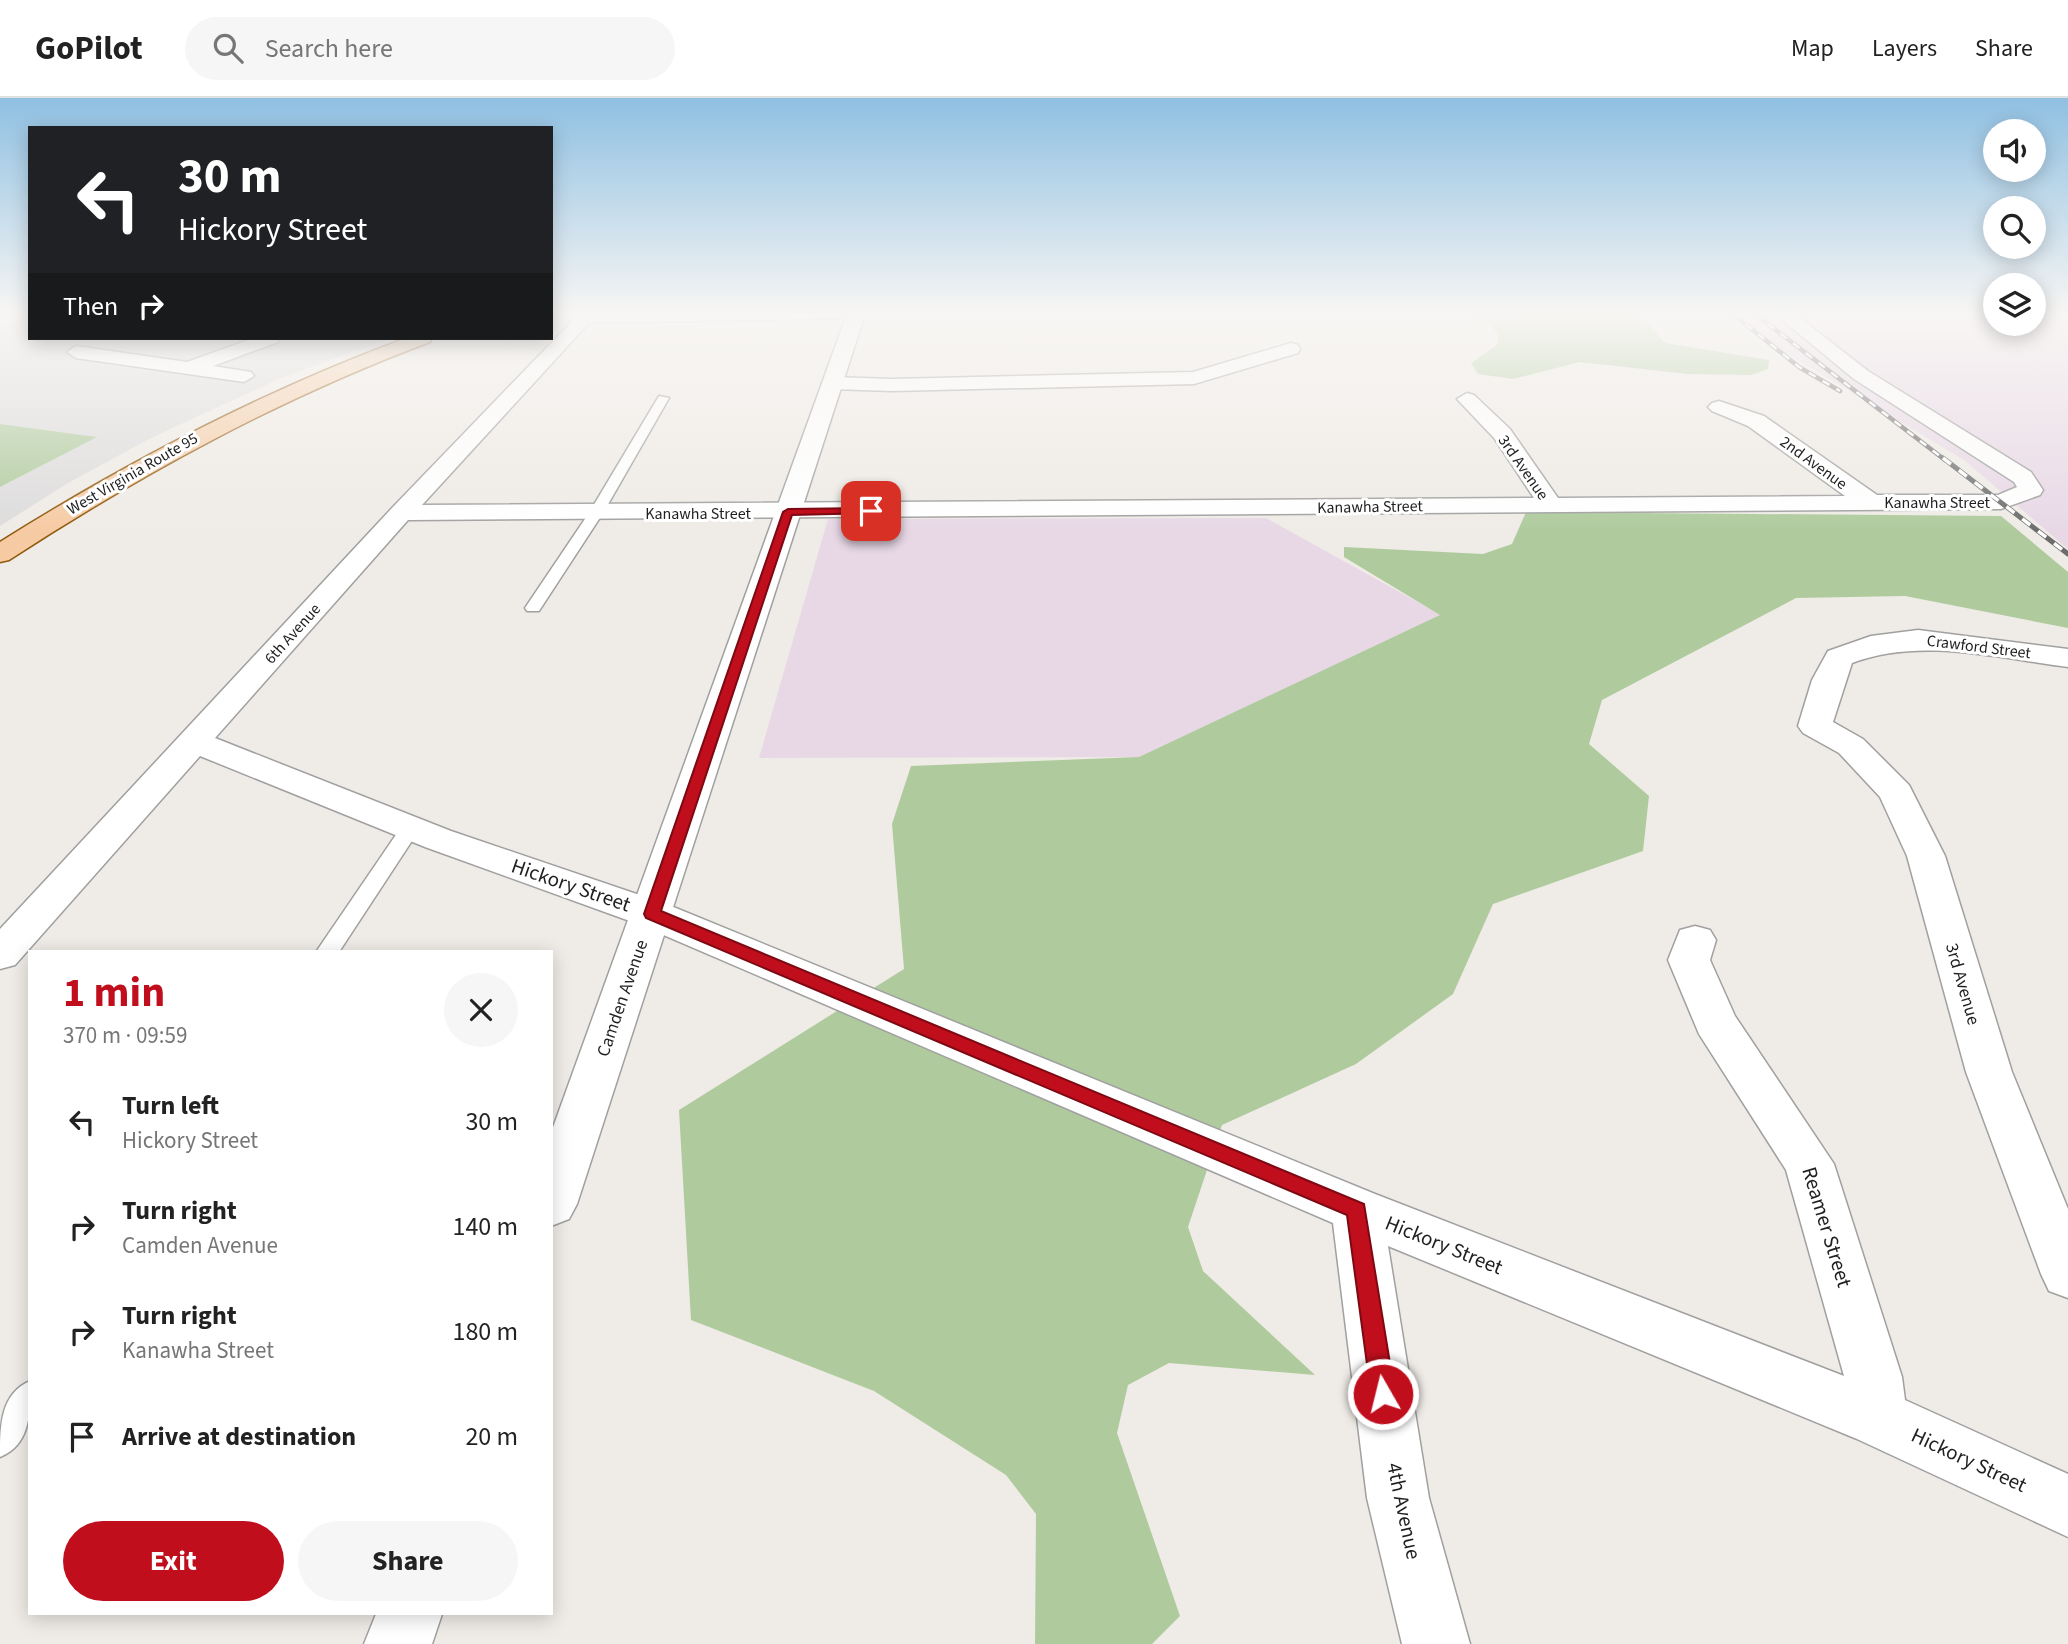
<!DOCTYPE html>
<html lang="en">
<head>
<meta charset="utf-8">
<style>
	:root { --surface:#fff; --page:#f6f6f6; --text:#222; --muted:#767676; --line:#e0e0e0; --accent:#c00e1d }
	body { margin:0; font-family:"Source Sans 3",sans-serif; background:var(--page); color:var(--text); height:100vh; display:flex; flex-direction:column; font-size:26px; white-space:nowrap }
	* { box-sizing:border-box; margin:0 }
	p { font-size:23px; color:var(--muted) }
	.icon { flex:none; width:38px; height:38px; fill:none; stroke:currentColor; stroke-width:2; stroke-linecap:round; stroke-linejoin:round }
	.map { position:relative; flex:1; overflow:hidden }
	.drawer { position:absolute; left:28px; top:852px; width:525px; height:665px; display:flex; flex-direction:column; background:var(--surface); border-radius:0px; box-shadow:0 4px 18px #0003 }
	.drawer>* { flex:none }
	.top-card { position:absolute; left:28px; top:28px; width:525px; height:214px; border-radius:0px; box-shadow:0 4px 18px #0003; background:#202124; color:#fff; overflow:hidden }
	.tools { position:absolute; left:1983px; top:21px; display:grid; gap:14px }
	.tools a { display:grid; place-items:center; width:63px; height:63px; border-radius:50%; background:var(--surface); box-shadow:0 4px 18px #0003; font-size:35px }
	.pin { position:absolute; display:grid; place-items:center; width:60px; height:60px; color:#fff; margin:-30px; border-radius:14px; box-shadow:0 4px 10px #0006 }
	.me { position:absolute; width:77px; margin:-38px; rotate:352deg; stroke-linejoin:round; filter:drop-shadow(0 0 5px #0008) }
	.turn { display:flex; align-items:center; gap:24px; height:147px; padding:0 35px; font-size:32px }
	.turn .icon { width:91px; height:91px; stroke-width:2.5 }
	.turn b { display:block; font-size:49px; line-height:60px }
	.then { display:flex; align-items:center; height:66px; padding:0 35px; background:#0003; gap:14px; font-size:26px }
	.round { display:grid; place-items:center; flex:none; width:74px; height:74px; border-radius:37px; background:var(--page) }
	.headline { display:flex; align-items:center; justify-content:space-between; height:119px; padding:0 35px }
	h1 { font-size:42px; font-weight:700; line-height:52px; color:var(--accent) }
	.primary-button { display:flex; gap:14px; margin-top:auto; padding:14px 35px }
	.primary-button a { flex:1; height:80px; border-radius:42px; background:var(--accent); color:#fff; font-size:28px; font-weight:700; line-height:80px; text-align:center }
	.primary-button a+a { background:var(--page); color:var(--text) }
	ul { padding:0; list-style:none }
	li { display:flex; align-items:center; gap:21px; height:105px; padding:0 35px }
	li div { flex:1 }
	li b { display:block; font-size:26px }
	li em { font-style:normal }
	header { display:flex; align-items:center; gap:42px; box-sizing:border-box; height:98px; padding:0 35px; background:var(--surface); border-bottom:2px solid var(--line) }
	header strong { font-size:33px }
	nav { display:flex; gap:38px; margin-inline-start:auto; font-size:24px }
	.search { width:490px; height:63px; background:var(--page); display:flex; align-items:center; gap:18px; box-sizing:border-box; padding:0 24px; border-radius:38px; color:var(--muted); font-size:26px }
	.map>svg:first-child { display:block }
	.residential { fill:#dddcdc }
	.industrial { fill:#e8d8e6 }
	.forest { fill:#afcb9d }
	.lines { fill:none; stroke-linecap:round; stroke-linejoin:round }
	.service-casing { stroke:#a0a0a0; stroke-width:3 }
	.minor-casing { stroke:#a0a0a0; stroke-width:3 }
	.tertiary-casing { stroke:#a0a0a0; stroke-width:3 }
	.primary-casing { stroke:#8f580a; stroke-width:3 }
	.service { fill:#fff; fill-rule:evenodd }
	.minor { fill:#fff; fill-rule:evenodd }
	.tertiary { fill:#fff; fill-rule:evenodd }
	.primary { fill:#f6cba4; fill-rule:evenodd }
	.rail-far1-casing { stroke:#6d6d6d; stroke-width:4.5 }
	.rail-casing { stroke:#6d6d6d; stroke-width:5 }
	.rail-far1 { stroke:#fff; stroke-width:2.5; stroke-dasharray:8; stroke-linecap:butt }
	.rail { stroke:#fff; stroke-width:3.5; stroke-dasharray:10; stroke-linecap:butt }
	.route { fill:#c00e1d; stroke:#7d0913; stroke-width:2 }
	.labels { text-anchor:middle; stroke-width:6; stroke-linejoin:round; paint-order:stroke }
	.far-street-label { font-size:16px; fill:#1f1f1f; stroke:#fff }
	.street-label { font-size:18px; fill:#1f1f1f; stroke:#fff }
	.near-street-label { font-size:21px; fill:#1f1f1f; stroke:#fff }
</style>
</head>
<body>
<header>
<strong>GoPilot</strong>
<div class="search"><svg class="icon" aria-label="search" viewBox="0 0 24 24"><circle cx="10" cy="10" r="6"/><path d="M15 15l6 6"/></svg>Search here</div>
<nav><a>Map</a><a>Layers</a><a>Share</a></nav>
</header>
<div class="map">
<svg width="2068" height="1546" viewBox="0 0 2068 1546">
	<rect width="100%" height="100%" fill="#efebe6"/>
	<path class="residential" d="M0,216H30V240H391L281,280L151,340L68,385L0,428V389L96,339L0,326Z"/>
	<g class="industrial">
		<path d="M1721,216H1995V226H2034V216H2068V451L1964,362Z"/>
		<path d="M1266,420L1441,517L1139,659L759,660L828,421Z"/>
	</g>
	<g class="forest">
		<path d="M1465,216H1640L1665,245L1769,262L1768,271L1751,277L1688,276L1580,264L1513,281L1478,276L1471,265L1497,247L1499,236L1488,226Z"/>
		<path d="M0,326L97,339L0,389Z"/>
		<path d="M1526,414L2001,418L2068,474V530L1905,498L1796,500L1602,602L1589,646L1649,698L1643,753L1493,806L1453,896L1356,966L1222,1027L1188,1129L1203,1173L1315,1277L1169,1265L1128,1287L1117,1335L1180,1518L1152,1546H1035L1036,1416L1006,1377L874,1293L691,1222L679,1012L904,871L892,726L911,668L1139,659L1440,517L1344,459V449L1483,456L1512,446Z"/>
	</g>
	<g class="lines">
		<defs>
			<g id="service">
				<path d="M729,216L861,217L856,220L583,225L578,222L583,219Z"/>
				<path d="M659,298L669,300L603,415L539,513H527L525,510L589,415Z"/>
				<path d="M411,723L421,729L339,854H316L404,725Z"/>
				<path d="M30,1283C30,1312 32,1346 0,1359C0,1329 0,1296 30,1283Z"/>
			</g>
			<g id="minor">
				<path d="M579,216H597L422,407L1534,400L1494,340L1457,301L1467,295L1474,297L1510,331L1558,400L1845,398L1748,328L1712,313L1708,309L1712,305L1719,303L1764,318L1877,397H1998L2017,389L2014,384L1854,281L1775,216H1795L1868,273L2031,374L2043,392L2040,397L2001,411L408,422L215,640L451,733L666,806L1375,1096L1844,1278L1786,1072L1699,936L1668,862L1680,832L1695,828L1710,832L1716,842L1710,862L1735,918L1834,1066L1902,1279L1905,1302L2068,1376V1439L1857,1341L1388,1148L1429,1400L1470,1546H1402L1367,1400L1333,1125L638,826L425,749L200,658L15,867L0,871V831L392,410Z"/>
				<path d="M254,240H280L278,244L213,268L251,274L254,278L244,284L76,260L67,254L76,248L187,264Z"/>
				<path d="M1291,245L1298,247L1300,251L1298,255L1194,286L892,293L832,291L822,285L832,279L892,281L1193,274Z"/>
				<path d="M1918,532L2068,551V569C1997,560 1921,539 1852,565L1833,624L1863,641L1909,687L1945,758L2012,974L2068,1111V1200L2049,1193L2041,1176L1966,974L1907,758L1880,699L1839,655L1803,635L1798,628L1812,582L1828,553L1871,538Z"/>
			</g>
			<g id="tertiary">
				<path d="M847,216H865L577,1106L569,1121L551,1128V1035Z"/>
				<path d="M376,1516H442L432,1546H364Z"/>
			</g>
			<path id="primary" d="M407,240H432L430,244C280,300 143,375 9,462L0,464V444C129,363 263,293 407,240Z"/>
		</defs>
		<use href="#service" class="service-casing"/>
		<use href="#minor" class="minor-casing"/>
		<use href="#tertiary" class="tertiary-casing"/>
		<use href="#primary" class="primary-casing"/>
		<use href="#service" class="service"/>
		<use href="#minor" class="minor"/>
		<use href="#tertiary" class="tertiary"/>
		<use href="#primary" class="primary"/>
		<defs>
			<g id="rail-far1">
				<path d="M1733,216L1799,269L1840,293"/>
				<path d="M1755,216L1945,362"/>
			</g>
			<path id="rail" d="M1943,360L2068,456"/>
		</defs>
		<use href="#rail-far1" class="rail-far1-casing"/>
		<use href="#rail" class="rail-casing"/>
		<use href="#rail-far1" class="rail-far1"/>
		<use href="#rail" class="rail"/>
	</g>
	<linearGradient id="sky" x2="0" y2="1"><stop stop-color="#8fc0e2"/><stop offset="0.5" stop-color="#f8f6f4"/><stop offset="1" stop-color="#f8f6f4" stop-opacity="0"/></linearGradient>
	<rect width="2068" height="433" fill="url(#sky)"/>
	<path class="route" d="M871,410L876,413L874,415L792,417L661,813L1364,1106L1395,1296L1392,1304L1383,1307L1375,1304L1371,1296L1347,1117L646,820L644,816L783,414L788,411Z"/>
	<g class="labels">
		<g class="far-street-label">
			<text transform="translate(1814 364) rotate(36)" y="6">2nd Avenue</text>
			<text transform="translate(1524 369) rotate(55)" y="6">3rd Avenue</text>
			<text transform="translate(132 375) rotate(-30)" y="6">West Virginia Route 95</text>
			<text x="1937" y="410">Kanawha Street</text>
			<text transform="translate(1370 408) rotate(-1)" y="6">Kanawha Street</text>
			<text x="698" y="421">Kanawha Street</text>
			<text transform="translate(292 535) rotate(-48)" y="6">6th Avenue</text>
			<text transform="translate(1979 548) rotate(7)" y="6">Crawford Street</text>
		</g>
		<g class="street-label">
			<text transform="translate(1963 886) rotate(74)" y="6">3rd Avenue</text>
			<text transform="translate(622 900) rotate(-71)" y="6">Camden Avenue</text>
		</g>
		<g class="near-street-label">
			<text transform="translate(571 787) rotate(19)" y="7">Hickory Street</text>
			<text transform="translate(1827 1129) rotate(73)" y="7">Reamer Street</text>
			<text transform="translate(1444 1147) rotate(22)" y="7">Hickory Street</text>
			<text transform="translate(1969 1362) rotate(25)" y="7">Hickory Street</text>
			<text transform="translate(1404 1413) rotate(78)" y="7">4th Avenue</text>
		</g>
	</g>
</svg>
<div class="tools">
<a><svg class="icon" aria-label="sound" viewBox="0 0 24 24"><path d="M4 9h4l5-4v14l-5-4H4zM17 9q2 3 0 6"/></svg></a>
<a><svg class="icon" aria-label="search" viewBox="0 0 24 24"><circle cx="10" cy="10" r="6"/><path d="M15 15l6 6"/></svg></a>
<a><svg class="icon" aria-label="layers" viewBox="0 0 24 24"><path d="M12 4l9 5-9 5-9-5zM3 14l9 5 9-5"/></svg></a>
</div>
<div class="pin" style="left:871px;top:413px;background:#d93025"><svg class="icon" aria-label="arrive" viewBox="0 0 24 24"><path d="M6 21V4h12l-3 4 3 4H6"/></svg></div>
<svg class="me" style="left:1383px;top:1296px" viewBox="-20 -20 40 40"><circle r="17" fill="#c00e1d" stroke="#fff" stroke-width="3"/><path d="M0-11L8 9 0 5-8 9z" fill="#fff"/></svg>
<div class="top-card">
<div class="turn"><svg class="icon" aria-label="left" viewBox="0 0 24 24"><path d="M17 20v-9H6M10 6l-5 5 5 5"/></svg><div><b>30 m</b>Hickory Street</div></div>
<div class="then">Then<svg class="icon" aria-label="right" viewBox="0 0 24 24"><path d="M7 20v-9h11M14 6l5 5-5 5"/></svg></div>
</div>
<section class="drawer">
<div class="headline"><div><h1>1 min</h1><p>370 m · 09:59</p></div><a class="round"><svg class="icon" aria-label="close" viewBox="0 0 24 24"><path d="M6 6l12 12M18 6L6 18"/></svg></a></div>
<ul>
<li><svg class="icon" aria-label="left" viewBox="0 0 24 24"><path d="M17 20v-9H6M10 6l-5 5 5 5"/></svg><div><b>Turn left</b><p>Hickory Street</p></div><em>30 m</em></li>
<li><svg class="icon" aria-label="right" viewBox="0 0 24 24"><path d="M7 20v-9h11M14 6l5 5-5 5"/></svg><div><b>Turn right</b><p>Camden Avenue</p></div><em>140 m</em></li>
<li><svg class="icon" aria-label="right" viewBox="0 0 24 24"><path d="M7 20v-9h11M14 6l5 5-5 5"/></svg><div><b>Turn right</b><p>Kanawha Street</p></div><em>180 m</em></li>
<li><svg class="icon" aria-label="arrive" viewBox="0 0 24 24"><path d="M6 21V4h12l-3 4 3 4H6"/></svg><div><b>Arrive at destination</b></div><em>20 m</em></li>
</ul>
<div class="primary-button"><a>Exit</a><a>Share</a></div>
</section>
</div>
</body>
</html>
